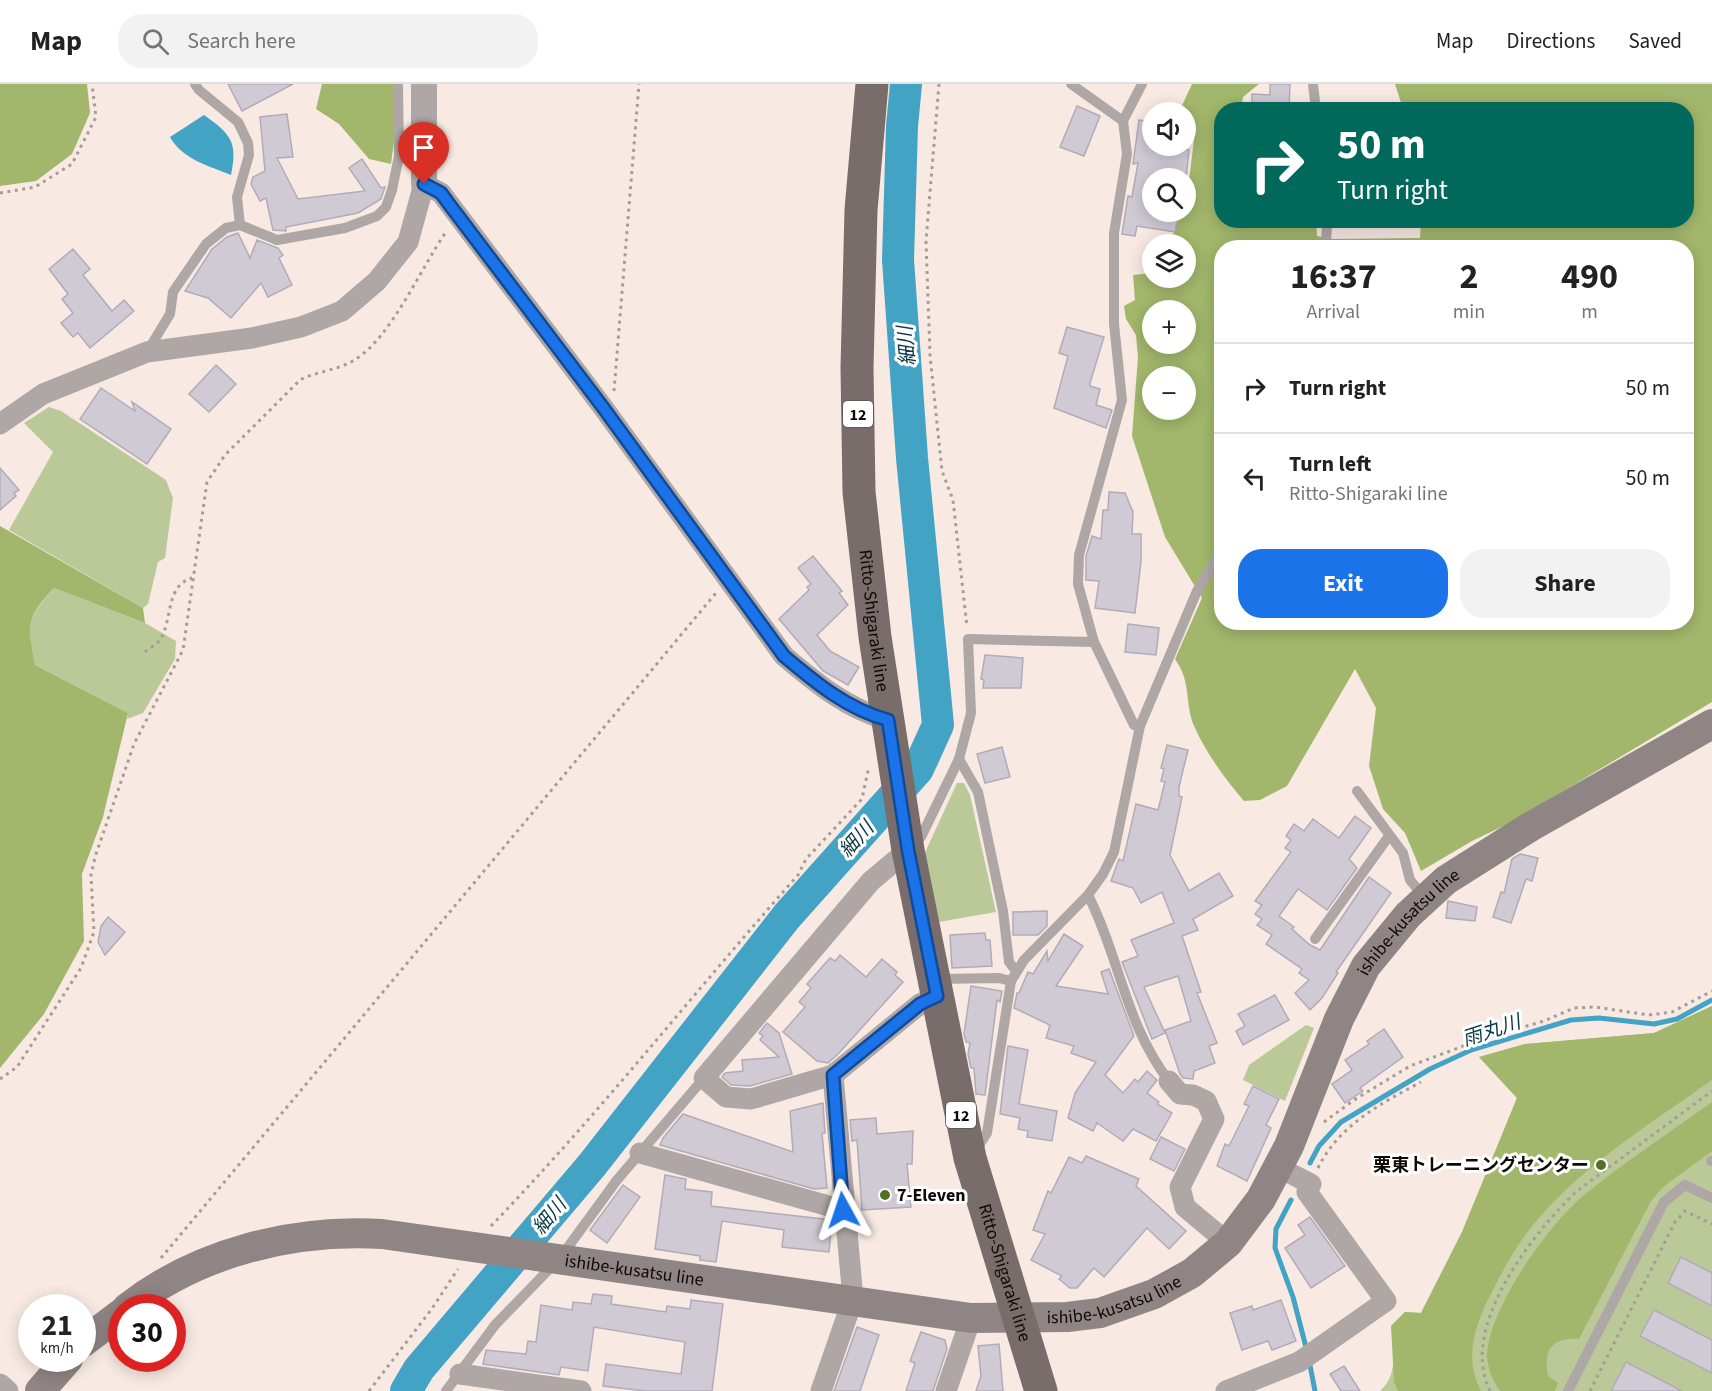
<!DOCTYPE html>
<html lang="en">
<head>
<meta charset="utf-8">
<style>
	:root { --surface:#fff; --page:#f2f2f2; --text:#222; --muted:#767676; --line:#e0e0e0; --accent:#1a73e8 }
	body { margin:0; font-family:"Source Sans 3","Noto Sans JP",sans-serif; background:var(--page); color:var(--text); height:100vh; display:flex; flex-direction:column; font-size:22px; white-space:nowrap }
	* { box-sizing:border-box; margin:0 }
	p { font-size:20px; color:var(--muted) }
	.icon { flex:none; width:33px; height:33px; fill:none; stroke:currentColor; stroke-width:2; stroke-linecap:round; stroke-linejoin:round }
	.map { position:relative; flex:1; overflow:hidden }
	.side { position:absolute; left:1214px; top:156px; width:480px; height:390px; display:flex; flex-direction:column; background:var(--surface); border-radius:24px; box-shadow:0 3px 15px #0003 }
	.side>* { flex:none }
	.top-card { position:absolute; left:1214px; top:18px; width:480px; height:126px; border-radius:24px; box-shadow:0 3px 15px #0003; background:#00695c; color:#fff; overflow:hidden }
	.tools { position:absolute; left:1142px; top:18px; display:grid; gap:12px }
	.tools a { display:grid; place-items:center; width:54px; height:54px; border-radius:50%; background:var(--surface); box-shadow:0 3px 15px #0003; font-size:30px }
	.speed { position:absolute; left:18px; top:1210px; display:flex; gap:12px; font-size:30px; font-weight:700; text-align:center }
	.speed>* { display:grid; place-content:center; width:78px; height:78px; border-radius:50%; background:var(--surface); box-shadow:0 3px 15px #0003; line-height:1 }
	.speed small { font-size:15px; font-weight:400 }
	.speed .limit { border:9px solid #d22; background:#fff; color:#111 }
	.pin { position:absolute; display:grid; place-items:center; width:51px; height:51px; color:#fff; margin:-62px -26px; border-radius:50% 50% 50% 0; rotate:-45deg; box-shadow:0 0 6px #0007 }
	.pin .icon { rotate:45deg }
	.me { position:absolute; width:66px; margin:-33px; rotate:355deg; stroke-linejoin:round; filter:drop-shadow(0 0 4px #0008) }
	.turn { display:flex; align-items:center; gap:21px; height:126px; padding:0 24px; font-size:27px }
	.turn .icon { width:78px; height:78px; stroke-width:2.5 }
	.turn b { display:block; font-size:42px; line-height:51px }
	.eta { display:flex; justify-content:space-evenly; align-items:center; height:102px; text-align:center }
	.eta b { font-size:36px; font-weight:700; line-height:42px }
	.action { display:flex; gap:12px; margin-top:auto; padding:12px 24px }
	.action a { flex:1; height:69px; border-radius:24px; background:var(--accent); color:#fff; font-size:24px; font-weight:700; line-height:69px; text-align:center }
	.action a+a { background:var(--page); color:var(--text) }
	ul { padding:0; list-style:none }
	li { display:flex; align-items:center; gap:18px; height:90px; padding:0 24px; border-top:2px solid var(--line) }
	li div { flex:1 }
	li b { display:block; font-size:22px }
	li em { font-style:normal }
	header { display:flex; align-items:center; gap:36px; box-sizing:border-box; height:84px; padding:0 30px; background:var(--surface); border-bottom:2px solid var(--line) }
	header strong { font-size:28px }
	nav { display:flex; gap:33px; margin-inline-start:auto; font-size:21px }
	.search { width:420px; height:54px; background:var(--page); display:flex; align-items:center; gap:15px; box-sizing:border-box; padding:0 21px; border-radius:24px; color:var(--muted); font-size:22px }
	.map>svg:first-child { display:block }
	.green { fill:#bbc998 }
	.forest { fill:#a3b76c; fill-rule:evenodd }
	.water { fill:#43a3c5 }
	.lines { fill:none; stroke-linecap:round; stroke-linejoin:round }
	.stream { stroke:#43a3c5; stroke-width:5 }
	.river { stroke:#43a3c5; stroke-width:32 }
	.building { fill:#d0cad5; stroke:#b2abb7; stroke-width:1.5 }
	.path { stroke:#a69c96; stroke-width:3; stroke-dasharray:3 4.5; stroke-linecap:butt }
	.service { stroke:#aea7a6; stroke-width:10 }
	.minor { stroke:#aea7a6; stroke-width:21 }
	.tertiary { stroke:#aea7a6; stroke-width:26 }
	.secondary { stroke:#8f8584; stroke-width:30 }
	.primary { stroke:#796d6c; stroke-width:33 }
	.route-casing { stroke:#114b97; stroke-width:15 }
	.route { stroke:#1a73e8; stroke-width:10 }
	.poi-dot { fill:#547024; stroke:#fff; stroke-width:2 }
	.labels { text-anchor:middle; stroke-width:6; stroke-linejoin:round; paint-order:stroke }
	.shield { fill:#fff; stroke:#565452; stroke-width:1.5 }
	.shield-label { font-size:16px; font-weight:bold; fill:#0e0a08 }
	.street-label { font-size:18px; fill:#0e0a08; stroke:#fff }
	.poi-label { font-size:18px; font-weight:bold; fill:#0e0a08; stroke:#fff; text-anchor:end }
	.water-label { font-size:20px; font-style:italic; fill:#0d3947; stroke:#fff }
</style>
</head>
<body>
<header>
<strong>Map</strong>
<div class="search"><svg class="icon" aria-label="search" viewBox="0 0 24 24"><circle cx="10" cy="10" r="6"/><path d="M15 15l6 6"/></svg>Search here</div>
<nav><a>Map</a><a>Directions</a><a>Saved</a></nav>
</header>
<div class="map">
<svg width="1712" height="1307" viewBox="0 0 1712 1307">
	<rect width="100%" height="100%" fill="#f8eae3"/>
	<g class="green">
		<path d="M49,323L61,327L166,396L173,414L165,474L158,478L148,520L143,524L9,446L53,368L24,339Z"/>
		<path d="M54,504L145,539L176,557L175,575L143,629L127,635L128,629L35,581C28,539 25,537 54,504Z"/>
		<path d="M957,699H964L970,711L996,828L933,839L922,775Z"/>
		<path d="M1712,922V1307H1380C1399,1290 1393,1266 1391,1242L1405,1228L1421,1229L1462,1148L1517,1014L1479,973L1525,960L1654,949Z"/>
		<path d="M1306,941L1314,944L1285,1017L1243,996L1249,981Z"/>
	</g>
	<g class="forest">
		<path d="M0,0H87L90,29L72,70L36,97L0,102Z"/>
		<path d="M322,0H394L395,49L391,80L369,75L339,40L316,25Z"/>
		<path d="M1192,0H1259L1243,13L1241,25L1221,26V136L1316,137L1317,152L1332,155L1420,154L1421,137L1686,136V26L1403,25L1395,0H1712V618L1510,739L1472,757L1421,787L1405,749L1383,725L1369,682L1376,624L1355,585L1287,702L1260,716L1244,717C1225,695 1206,669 1194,642C1184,617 1192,599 1175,575L1202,514L1165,453L1132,352L1138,273L1136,251L1126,235L1124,222L1135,216L1133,191L1152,189V194H1185V160H1162L1174,149L1181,128H1185L1194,56L1185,48V28H1179ZM1221,164H1686V538H1221ZM1152,226H1185V260H1152ZM1152,292H1185V326H1152Z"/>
		<path d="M0,442L143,524L145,539L54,504C25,535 28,540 35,581L128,629L103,733L82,790L84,857L44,930L0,984Z"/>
		<path d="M1712,922V996C1653,1038 1586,1079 1538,1135C1518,1158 1503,1185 1490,1212C1474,1243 1464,1275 1481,1307H1398L1394,1298L1391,1242L1405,1228L1421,1229L1462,1148L1517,1014L1479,973L1525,960L1654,949Z"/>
		<path d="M1712,1018V1067L1663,1103L1651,1117L1579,1255C1552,1253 1543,1266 1548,1292L1558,1299L1555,1307H1500C1493,1297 1488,1285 1487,1273C1487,1227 1548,1141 1583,1112C1624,1078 1669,1049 1712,1018Z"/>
	</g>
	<path class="water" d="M204,31C231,50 238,58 231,91C209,82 182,75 170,53Z"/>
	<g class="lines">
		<g class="stream">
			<path d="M1310,1079L1319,1062L1341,1038L1430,985L1471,966L1571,936L1599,934L1654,940L1677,935L1712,916"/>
			<path d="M1291,1116L1276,1145L1275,1164L1293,1213L1307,1267"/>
			<path d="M1309,1276L1315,1307"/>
		</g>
		<path class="river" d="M406,1307L419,1285L592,1081L787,832L918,685L938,641L912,374L898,176L902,42L906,0"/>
	</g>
	<g class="building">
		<path d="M228,0H293L242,27Z"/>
		<path d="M1270,0H1290L1289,26H1252V10L1270,11Z"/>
		<path d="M1077,22L1100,32L1084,72L1060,63Z"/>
		<path d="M287,30L293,73L277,74L298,115L365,107L349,84L362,75L381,104L385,103L381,115L358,129L286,143V147L273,146L266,114L260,117L251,100L253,93L265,87L260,33Z"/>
		<path d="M1139,36L1152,38V62H1186L1184,65L1189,66L1186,94H1152V128H1179L1175,148L1137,142L1135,152L1122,150L1128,112L1132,113L1138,79L1133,80Z"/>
		<path d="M238,149L250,174L257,156L278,164L283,171L279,174L292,201L268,213L261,199L231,234L208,214L185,207L212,165L227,153Z"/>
		<path d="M73,165L90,185L83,191L112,227L124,216L134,227L90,264L78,249L73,253L61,239L73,229L62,215L68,210L49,185Z"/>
		<path d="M1067,243L1104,253L1090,299V302L1100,305L1096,321L1112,326L1106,344L1054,324L1068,272L1059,269Z"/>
		<path d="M216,281L236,300L209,328L189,310Z"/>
		<path d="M101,304L135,327L132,318L171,345L147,380L80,335Z"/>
		<path d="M0,384L19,406L14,409L16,412L0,426Z"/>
		<path d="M1109,408L1125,409L1133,428L1132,450H1141V477L1135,529L1095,524L1099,497L1086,496V472L1092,452L1101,455L1103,426H1108Z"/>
		<path d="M813,472L842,507L839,509L848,521L817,551L830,567L859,583L848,601L823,587L779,535L809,506L807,503L811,500L798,484Z"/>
		<path d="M1128,540L1159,544L1156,571L1125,568Z"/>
		<path d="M985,571L1023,574L1021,604H983L984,596L981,595Z"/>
		<path d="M1167,661L1188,666L1179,703V712L1182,713L1170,771L1189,807L1219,789L1233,812L1193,835L1198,846L1182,852L1201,908L1197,909L1217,959L1209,962L1215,979L1194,987L1193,995L1183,994L1180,990L1165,946L1191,937L1178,892L1144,903L1165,949L1152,955L1122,878L1138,872L1131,856L1174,839L1162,808L1141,819L1133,804L1111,797L1119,775L1123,777L1136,720L1158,726L1165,698L1161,697L1164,685L1161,684Z"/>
		<path d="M1002,663L1010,693L985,699L977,670Z"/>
		<path d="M1355,732L1371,744L1349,775L1357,784L1327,826L1298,805L1279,832L1294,843L1292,845L1310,861L1320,866L1369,793L1391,809L1336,888L1338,889L1322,914L1310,926L1295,909L1309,896L1299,889L1302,885L1266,860L1272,851L1257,841L1262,835L1255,830L1262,821L1255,817L1291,768L1285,764L1291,756L1286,752L1294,740L1304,747L1313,735L1339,754Z"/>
		<path d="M1520,770L1538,774L1532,797L1526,795L1511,839L1493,833L1501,808L1504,809L1512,775Z"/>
		<path d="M1448,817L1477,823L1475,837L1446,834Z"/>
		<path d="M1047,827V842L1038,851H1013V828Z"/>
		<path d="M108,833L125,848L105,871L98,858L101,842Z"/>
		<path d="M985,849L986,856H990L992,882L952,884L950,851Z"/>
		<path d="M1064,850L1083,862L1056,902L1108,910L1101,888L1109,885L1134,952L1105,991L1123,1009L1135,995L1138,998L1147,987L1157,996L1147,1009L1159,1018L1157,1020L1172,1029L1156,1057L1133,1045L1123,1057L1097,1039L1093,1047L1068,1034L1075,1009L1096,978L1071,969L1074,962L1046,954L1050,941L1014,924L1017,909H1019L1028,888L1033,890L1047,867L1048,877Z"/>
		<path d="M840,871L866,893L882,875L897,888L895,891L903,898L839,969L828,979L817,977L783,948L805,923L799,918L811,904L807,900L830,874L835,877Z"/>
		<path d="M971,902L1002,907L1000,918L997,916L985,1011L976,1010L974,984H971L968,970L970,959L966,958L964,950Z"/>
		<path d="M1275,911L1289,936L1243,961L1236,947L1245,942L1238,930Z"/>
		<path d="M767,939L779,949L792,990L750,1002L731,1001L722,993L725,989L743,987L742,976L779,973L760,956L763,952L759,949Z"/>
		<path d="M1384,945L1403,973L1360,1004L1363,1007L1345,1019L1332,1000L1352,986L1345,976L1369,960L1367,957Z"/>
		<path d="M1008,962L1028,966L1019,1020L1057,1027L1052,1057L1027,1053L1028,1047L1018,1045L1020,1034L1000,1030Z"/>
		<path d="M1253,1002L1279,1015L1266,1041L1271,1044L1247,1097L1217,1082L1225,1060L1229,1062L1249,1022L1244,1020Z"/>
		<path d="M823,1019L825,1049H822L827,1104L814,1105L660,1061L663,1054L683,1030L793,1068L790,1027Z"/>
		<path d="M876,1034L877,1050L913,1047L912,1080H907L911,1123L862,1126L857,1056L852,1057L850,1036Z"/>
		<path d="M1161,1053L1185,1065L1174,1087L1150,1075Z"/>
		<path d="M1086,1072L1139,1095L1136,1102L1186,1147L1169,1165L1147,1144L1104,1193L1094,1184L1077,1204H1070L1059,1195L1062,1192L1031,1176L1045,1150L1033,1146L1048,1107L1051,1109L1069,1073L1082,1079Z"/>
		<path d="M665,1091L686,1095L685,1105L712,1108L711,1122L832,1136L829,1168L782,1163L784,1146L722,1137L716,1178L700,1176V1172L655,1165Z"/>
		<path d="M623,1101L640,1113L607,1159L590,1146Z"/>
		<path d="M1310,1133L1345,1182L1311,1204L1285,1164L1305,1151L1298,1141Z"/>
		<path d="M1681,1173L1712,1189V1222L1668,1199Z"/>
		<path d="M593,1210L612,1212L611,1220L666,1228L667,1222L690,1225L691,1216L723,1220L712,1307H645L603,1302L606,1280L681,1290L685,1258L594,1243L588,1287L561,1283L559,1291L483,1280L486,1266L526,1270L528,1257L536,1258L541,1221L572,1226L573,1218L591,1220Z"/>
		<path d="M1281,1216L1296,1257L1272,1266L1268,1257L1242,1266L1230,1229L1252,1222L1253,1226Z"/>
		<path d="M1654,1226L1712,1256V1289L1640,1252Z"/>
		<path d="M857,1243L879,1251L860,1307H834Z"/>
		<path d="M921,1248L945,1256L947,1265L933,1307H906L915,1279L910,1277Z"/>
		<path d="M999,1260L1003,1307H976L981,1292L978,1262Z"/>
		<path d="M1626,1278L1682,1307H1611Z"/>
		<path d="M1344,1282L1360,1307H1341L1330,1290Z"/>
	</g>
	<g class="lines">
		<g class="path">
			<path d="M939,0L926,157L930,271L942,387L953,416L967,543"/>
			<path d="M0,109L35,103L72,80L96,33L92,0"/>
			<path d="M614,307L639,0"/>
			<path d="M145,568C149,564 157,560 160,556C173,536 165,502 192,494"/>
			<path d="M0,995L17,983L81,884L94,848L91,791L95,773L134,660L183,566L207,398L225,371L300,296C317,287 340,286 356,275C391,253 421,184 446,148"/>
			<path d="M1324,1038L1354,1016L1410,982L1482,955L1544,937L1574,924L1595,923L1649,931L1672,928L1712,907"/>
			<path d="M1318,1084C1339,1041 1380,1020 1421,998"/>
			<path d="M491,1142C599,1030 695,907 798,791L806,775L862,715L869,682"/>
			<path d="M161,1174L716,509"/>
			<path d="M369,1307L431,1226L458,1185"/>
			<path d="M1490,1307C1458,1243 1533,1149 1577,1107L1712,1007"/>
			<path d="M1590,1307L1675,1138L1685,1127L1712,1140"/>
		</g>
		<g class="service">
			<path d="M195,0L199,6L238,38L248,59L249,71L237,113L240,141"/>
			<path d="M1071,0L1123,37"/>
			<path d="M1313,0L1316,26"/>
			<path d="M1326,164L1327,136"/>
			<path d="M147,268L170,230L173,208L206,160L226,144L240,141L277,156L345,144L377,132L386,123L392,106L399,72L398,0"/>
			<path d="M1140,642L1134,641L1094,558L1078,500L1079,471L1122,316L1114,240V149L1127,70L1123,37L1142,0"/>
			<path d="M959,675L978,708L1003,827L1009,878L1016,887"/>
			<path d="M1357,707L1403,769L1410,796L1425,814"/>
			<path d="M914,760L921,753L959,675L971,629L968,555L1094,558"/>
			<path d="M1088,811C1120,874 1125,940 1169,997"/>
			<path d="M1315,855L1389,752"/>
			<path d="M937,895L999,894L1011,897"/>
			<path d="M976,1066L987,1049L1011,897L1024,876L1088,811L1103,790L1114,768L1140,642L1197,507L1221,467"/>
			<path d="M1711,1077H1712"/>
			<path d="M446,1307L495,1241L560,1174L617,1096L704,994"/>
			<path d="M1568,1307L1664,1118L1685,1101L1712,1114"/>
		</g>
		<g class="minor">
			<path d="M0,340L43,310L147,268L252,254L301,243L342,227L377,197L408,158L424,100L441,109L602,322L784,572C816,599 847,625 888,636"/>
			<path d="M833,991L751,1015L726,1013L704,994L871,797L908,766"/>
			<path d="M1169,997L1180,1010L1193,1011L1206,1017L1214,1035L1180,1103L1185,1123L1228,1159"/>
			<path d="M640,1069L843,1126"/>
			<path d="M460,1290L581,1307"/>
			<path d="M0,1300L8,1307"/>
			<path d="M821,1307L853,1215L833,991L920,920L937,912"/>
			<path d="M946,1307L971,1234"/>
			<path d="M1226,1307L1299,1278L1386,1217L1307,1108L1311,1100L1278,1083"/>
		</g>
		<path class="tertiary" d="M424,0V100"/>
		<g class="secondary">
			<path id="s1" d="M127,1224C198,1168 293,1145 382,1150L971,1234L1067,1233L1100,1229L1154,1210L1192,1189L1228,1159L1261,1115L1289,1062L1339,935L1366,882L1408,831L1446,796L1530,743L1712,640"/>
			<path d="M82,1259L122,1229"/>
			<path d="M40,1307L68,1275"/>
		</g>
		<path class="primary" id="s2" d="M872,0L861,126L857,284L859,408L875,553L908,766L970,1074L1041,1307"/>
	</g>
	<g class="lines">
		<defs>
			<path id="route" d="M424,100L441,109L449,120L602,322L784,572C816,599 847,625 888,636L908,766L937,912L920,920L833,991L843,1126"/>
		</defs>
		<use href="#route" class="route-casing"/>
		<use href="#route" class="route"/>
	</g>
	<g class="poi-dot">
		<circle cx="1601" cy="1081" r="6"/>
		<circle cx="885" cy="1111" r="6"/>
	</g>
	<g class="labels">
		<g class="shield">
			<rect x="843" y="317" width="30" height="26" rx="4.5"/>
			<rect x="946" y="1018" width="30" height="26" rx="4.5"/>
		</g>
		<g class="shield-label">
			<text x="858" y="336">12</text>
			<text x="961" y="1037">12</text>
		</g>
		<g class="street-label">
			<text dy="6" stroke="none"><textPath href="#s2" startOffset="538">Ritto-Shigaraki line</textPath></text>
			<text dy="6" stroke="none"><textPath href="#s1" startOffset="1515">ishibe-kusatsu line</textPath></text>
			<text dy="6" stroke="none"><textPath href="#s1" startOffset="526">ishibe-kusatsu line</textPath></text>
			<text dy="6" stroke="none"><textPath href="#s2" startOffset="1204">Ritto-Shigaraki line</textPath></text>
			<text dy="6" stroke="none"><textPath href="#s1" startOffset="1012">ishibe-kusatsu line</textPath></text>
		</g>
		<g class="poi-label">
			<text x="1589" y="1087">栗東トレーニングセンター</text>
			<text x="897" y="1117" text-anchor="start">7-Eleven</text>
		</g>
		<g class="water-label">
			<text transform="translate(906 262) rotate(-95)" y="7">細川</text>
			<text transform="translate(856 755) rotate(-48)" y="7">細川</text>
			<text transform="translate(1491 946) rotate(-18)" y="7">雨丸川</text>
			<text transform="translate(549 1132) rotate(-50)" y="7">細川</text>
		</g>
	</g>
</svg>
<div class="tools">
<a><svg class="icon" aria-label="sound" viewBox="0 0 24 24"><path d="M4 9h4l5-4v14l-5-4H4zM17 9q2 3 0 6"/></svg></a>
<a><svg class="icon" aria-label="search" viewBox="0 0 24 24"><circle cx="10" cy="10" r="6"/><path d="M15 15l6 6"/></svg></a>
<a><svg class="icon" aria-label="layers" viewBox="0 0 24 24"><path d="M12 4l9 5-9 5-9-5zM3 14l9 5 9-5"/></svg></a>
<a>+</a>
<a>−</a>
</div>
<div class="speed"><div>21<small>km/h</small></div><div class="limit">30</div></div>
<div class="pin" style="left:424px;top:100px;background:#d93025"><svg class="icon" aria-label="arrive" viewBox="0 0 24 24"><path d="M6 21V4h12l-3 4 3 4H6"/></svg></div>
<svg class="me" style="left:843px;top:1126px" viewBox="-20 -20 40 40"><path d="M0-17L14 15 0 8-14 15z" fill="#1a73e8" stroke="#fff" stroke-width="4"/></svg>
<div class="top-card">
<div class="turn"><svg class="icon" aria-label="right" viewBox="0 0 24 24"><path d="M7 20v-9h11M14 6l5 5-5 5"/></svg><div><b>50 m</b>Turn right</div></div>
</div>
<section class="side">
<div class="eta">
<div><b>16:37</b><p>Arrival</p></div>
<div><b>2</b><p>min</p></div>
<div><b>490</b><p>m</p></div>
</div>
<ul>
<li><svg class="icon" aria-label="right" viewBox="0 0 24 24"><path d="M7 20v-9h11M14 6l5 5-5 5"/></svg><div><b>Turn right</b></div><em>50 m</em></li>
<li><svg class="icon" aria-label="left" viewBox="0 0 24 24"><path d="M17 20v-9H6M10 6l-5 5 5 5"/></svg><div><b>Turn left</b><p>Ritto-Shigaraki line</p></div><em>50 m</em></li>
</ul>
<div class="action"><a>Exit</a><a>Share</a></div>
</section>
</div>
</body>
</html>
